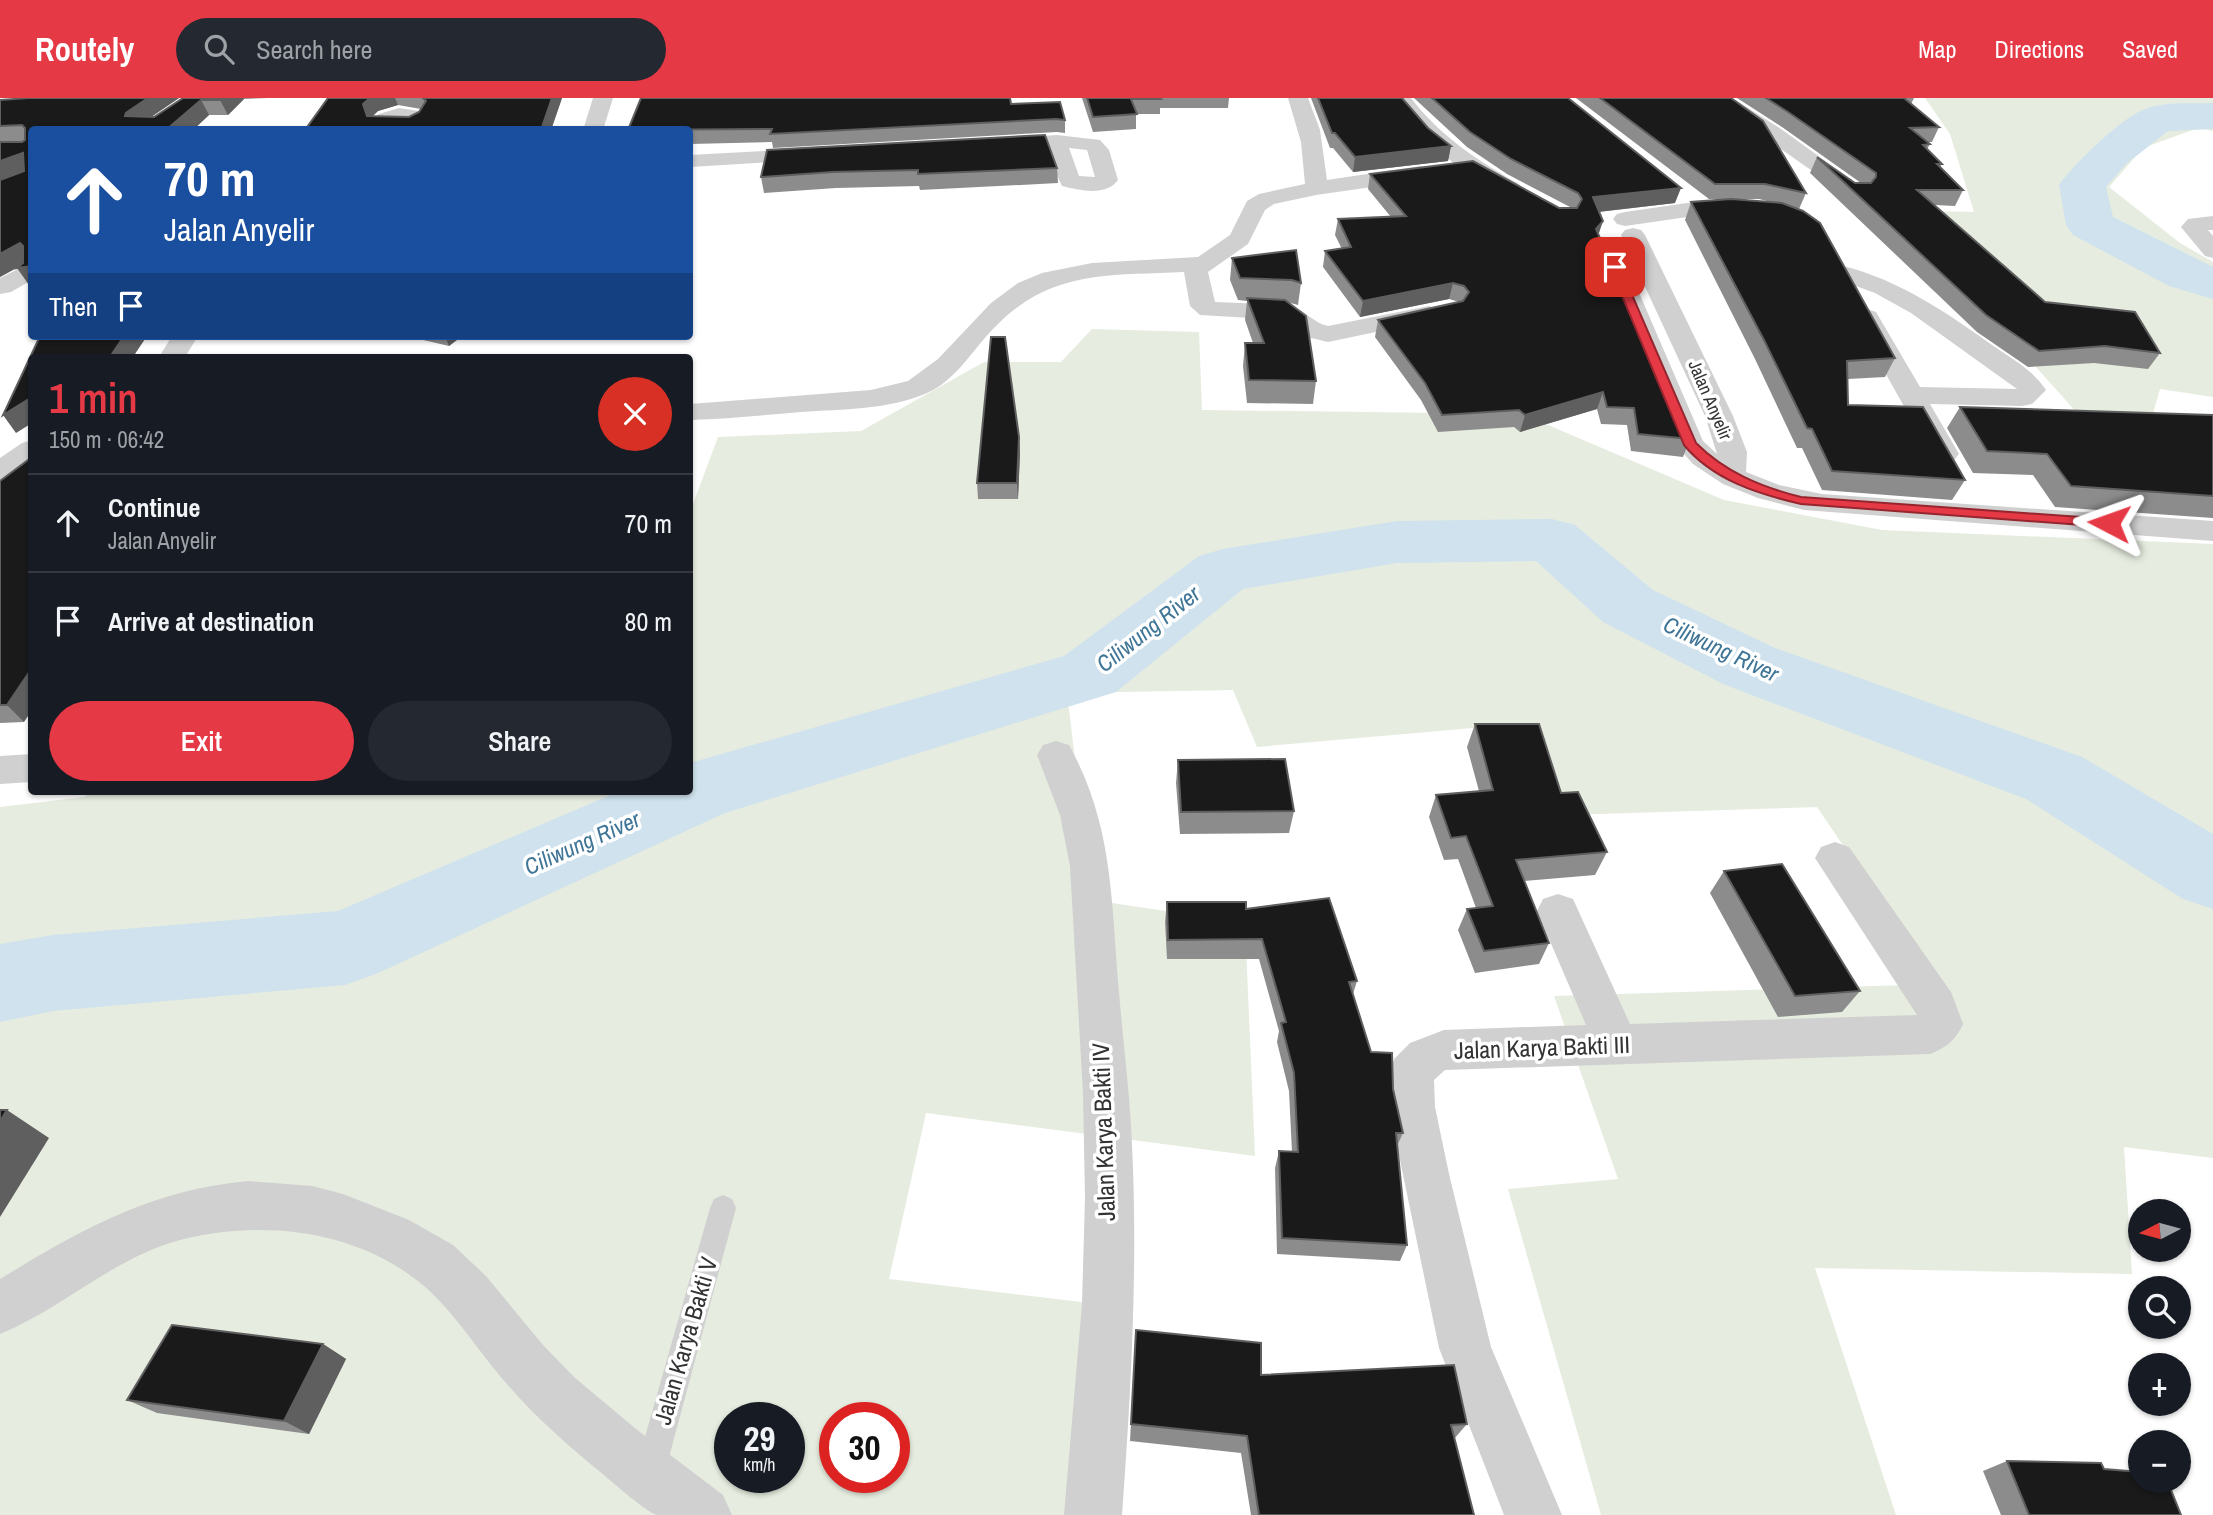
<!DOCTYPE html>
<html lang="en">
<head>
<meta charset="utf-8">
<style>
	:root { --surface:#171b24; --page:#242831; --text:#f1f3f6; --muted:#9ea1a6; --line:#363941; --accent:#e63946 }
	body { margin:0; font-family:"Archivo Narrow",sans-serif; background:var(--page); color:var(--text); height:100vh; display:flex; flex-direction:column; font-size:26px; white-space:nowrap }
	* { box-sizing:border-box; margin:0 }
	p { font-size:23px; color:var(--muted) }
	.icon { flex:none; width:38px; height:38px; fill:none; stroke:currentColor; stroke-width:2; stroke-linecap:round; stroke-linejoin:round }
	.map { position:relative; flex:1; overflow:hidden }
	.side { position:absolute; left:28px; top:256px; width:665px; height:441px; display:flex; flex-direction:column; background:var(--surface); border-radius:7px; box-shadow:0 2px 5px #0004 }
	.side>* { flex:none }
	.top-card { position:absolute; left:28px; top:28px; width:665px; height:214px; border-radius:7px; box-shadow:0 2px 5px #0004; background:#1a4fa0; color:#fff; overflow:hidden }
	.needle { width:46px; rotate:264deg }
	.tools { position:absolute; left:2128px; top:1101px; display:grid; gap:14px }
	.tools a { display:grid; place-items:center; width:63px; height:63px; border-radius:50%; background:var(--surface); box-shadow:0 2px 5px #0004; font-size:35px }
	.speed { position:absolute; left:714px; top:1304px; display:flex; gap:14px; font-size:35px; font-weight:700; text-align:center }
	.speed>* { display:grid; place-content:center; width:91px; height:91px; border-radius:50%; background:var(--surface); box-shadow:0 2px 5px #0004; line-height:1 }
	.speed small { font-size:18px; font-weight:400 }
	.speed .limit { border:10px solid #d22; background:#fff; color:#111 }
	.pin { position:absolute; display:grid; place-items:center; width:60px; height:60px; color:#fff; margin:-30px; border-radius:14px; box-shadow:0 4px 10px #0006 }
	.me { position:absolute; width:77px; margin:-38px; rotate:274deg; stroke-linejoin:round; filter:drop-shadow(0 0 5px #0008) }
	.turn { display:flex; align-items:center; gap:24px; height:147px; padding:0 21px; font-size:32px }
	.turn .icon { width:91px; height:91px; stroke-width:2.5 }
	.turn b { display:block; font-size:49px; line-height:60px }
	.then { display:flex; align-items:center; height:66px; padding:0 21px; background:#0003; gap:14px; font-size:26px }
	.round { display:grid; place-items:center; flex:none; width:74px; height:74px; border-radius:37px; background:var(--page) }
	.head { display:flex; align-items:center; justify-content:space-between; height:119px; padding:0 21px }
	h1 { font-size:42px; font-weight:600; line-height:52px; color:var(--accent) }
	.button { display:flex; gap:14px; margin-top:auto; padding:14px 21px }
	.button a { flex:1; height:80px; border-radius:42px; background:var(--accent); color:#fff; font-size:28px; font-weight:600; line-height:80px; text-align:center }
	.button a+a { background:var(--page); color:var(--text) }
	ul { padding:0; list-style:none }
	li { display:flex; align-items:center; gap:21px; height:98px; padding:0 21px; border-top:2px solid var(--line) }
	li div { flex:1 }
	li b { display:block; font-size:26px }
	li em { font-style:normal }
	header { display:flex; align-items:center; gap:42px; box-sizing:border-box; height:98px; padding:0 35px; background:var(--accent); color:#fff }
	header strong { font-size:33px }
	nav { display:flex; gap:38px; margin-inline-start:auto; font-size:24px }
	.search { width:490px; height:63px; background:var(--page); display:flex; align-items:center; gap:18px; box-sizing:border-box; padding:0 24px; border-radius:38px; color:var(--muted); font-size:26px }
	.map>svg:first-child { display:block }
	.green { fill:#e6ecdf; fill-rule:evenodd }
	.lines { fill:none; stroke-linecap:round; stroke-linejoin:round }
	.river { fill:#cfe2ee; fill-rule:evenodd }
	.lane { fill:#d0d0d0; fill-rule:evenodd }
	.street { fill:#d0d0d0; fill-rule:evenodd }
	.wall { fill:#8c8c8c; fill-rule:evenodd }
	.shaded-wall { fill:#5f5f5f }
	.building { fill:#1a1a1a; stroke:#5f5f5f; stroke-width:2 }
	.route { fill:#e63946; stroke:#96252e; stroke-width:2 }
	.labels { text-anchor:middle; stroke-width:7; stroke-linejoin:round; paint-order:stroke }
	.far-street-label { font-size:18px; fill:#333; stroke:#fff }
	.water-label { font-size:23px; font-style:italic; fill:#3f7597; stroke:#fff }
	.near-street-label { font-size:24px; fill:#333; stroke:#fff }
</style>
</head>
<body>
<header>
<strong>Routely</strong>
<div class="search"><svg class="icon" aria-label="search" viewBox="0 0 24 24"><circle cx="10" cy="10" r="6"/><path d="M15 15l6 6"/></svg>Search here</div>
<nav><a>Map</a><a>Directions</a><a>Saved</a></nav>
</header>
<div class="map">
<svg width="2213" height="1417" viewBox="0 0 2213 1417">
	<rect width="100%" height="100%" fill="#fff"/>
	<g class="green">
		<path d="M1925,0H2213V33L2198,30L2143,50L2109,89L2180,145L2213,164V299L2160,291L2151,322L2086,325L2036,269L2032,209L1929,113L1974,114L1950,36Z"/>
		<path d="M1092,231L1199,234L1202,312L1522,316L1724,402L1882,432L2213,446V1060L2124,1049L2132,1176L1815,1170L1896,1417H1601L1508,1091L1618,1081L1554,898L1937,886L1817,709L1567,717L1518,626L1257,649L1233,592L1067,595L1092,802L1245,825L1255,1058L926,1015L889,1181L1090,1205L1067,1417H0V709L84,699L94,693H690V414L718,339L861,333L984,264H1061ZM730,1320H789V1379H730ZM835,1320H894V1379H835Z"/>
	</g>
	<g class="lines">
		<g class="river">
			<path d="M2213,5V31L2168,33L2126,66L2106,89L2113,119L2213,169V201L2169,188L2073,137L2066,127L2059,87C2074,66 2119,22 2143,12C2163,3 2191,6 2213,5Z"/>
			<path d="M1552,421L1575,427L1653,492L1775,550L2082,659L2213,736V811L2183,801L2026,701L1723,586L1603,524L1536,463L1397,465L1243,491L1116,594L725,715L376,876L345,887L53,913L0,924V846L53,837L338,813L620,693H690V665L1064,558L1199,458L1223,451L1397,423Z"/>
		</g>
		<path class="lane" d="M723,1097L732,1101L736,1110L665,1374L661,1385L650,1389L639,1385L635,1374L710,1110L714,1101Z"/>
		<g class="street">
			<path d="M593,0H613L603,32H583Z"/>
			<path d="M1288,0H1308L1320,32L1327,82L1421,68L1429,70L1432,75L1429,80L1421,82L1316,97L1274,106L1265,112L1248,146L1208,174L1215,204L1289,207C1304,211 1313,225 1328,228L1429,208L1438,211L1442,216L1438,221L1328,244L1303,238L1283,222L1200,217L1190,208L1184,174C1107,178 1049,171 992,232C972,253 955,283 927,295C889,312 842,311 801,314C764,317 727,321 690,322V306L871,292L908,283L938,261L991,205L1018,185L1042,175L1092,165L1198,159L1230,137L1247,103L1259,96L1305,86L1301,44Z"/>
			<path d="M1391,0H1411C1440,38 1478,63 1519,86L1522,91L1519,96C1484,104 1410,27 1391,0Z"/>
			<path d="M1708,0H1732L1781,31L1867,93L1864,98H1848Z"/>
			<path d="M399,10L426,14L429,18L423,28L414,32H376L371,23L379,16Z"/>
			<path d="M1057,37L1100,42L1109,52L1118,82C1106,99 1079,92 1062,88L1051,65L1048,50L996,53L989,51L985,47L989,43L996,41ZM1069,50L1087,52L1095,79L1079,78Z"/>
			<path d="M817,50L825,51L828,56L825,61L690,69V57Z"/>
			<path d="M1701,103L1748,105L1751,110L1748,115L1701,117L1625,128L1617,126L1613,121L1617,116L1625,114Z"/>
			<path d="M2213,118V132H2208L2213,138V160L2205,158L2181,129L2188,121Z"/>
			<path d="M1633,130L1641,132L1645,137L1733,318L1747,354L1746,374L1779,387L1822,396L2213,423V443L1804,412L1758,400L1723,386L1693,366L1676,347L1594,146L1598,141H1614L1618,146L1703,343L1717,356L1705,318L1621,137L1625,132Z"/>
			<path d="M32,164V182L11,194L0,196V180Z"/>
			<path d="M1843,168C1899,182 1946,214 1992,247C2012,261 2032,271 2046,292L2032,306L2022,308L1930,306L1959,356L1954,362L1944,365L1934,362L1854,219L1858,214L1867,211L1876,214L1920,289L2017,291L1911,215L1875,195L1834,180L1831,175L1834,170Z"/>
			<path d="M172,238H198L185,259H159Z"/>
			<path d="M32,342V365L10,379L0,382V360L22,345Z"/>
			<path d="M1056,643L1069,647C1114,728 1111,805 1119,894C1123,945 1130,995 1132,1047C1138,1170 1131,1294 1122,1417H1064L1082,1206L1085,1100L1083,995L1070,768L1060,717L1037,657L1043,647Z"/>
			<path d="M32,656V684L0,686V658Z"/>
			<path d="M1835,744L1849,749L1951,894L1963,926C1955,943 1947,949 1930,956L1445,972L1434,982L1435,1009L1449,1076L1491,1249L1562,1417H1504L1439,1250L1389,1009L1388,975L1395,960L1410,945L1444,932L1586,927L1537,813L1543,801L1558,796L1573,801L1630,926L1917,917L1815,760L1821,749Z"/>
			<path d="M248,1083L312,1088L343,1096L409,1122L453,1147L486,1178L543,1247L574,1279L636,1331L723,1397L732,1417C714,1417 673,1417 657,1417C645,1414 606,1378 594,1369C563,1343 532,1316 506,1285C478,1253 456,1216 424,1188C359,1133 268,1122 188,1140C117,1156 66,1209 0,1236V1181C82,1131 151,1092 248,1083Z"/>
		</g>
	</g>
	<g class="wall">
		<path d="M28,0H179L151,19H154L183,0H268L244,1L228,17H209L193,32H32V186L29,187L22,167L0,179V44H22L24,43H0V2Z"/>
		<path d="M328,0H562L551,32H305ZM398,7L421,11L419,14L409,19L373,18L378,13Z"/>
		<path d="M1082,0H1229L1228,10H1160V16H1136V31L1093,34Z"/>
		<path d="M1311,0H1402L1428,30L1451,48L1448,63L1353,74L1333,50H1330Z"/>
		<path d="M1414,0H1568L1675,105L1599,114V136L1681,331L1690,341L1683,359L1631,353L1627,327L1601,326L1597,311L1520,334L1514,329L1438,334L1421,302L1375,239L1378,222L1459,204L1449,201L1360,219L1323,169L1325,153L1342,151L1335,137L1338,121L1391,119L1368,91L1370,76L1559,110H1572L1507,76L1467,49Z"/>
		<path d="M1576,0H1731L1806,95L1799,111L1895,260L1885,279L1848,281V307L1965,382L1952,402L1822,392L1802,350H1797L1755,261L1685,122L1691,104L1724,101H1709ZM1737,101H1759L1771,104Z"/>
		<path d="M1737,0H1914L1911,6L1939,29L1932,44H1927L1930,46L1927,51L1942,66L1940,69L1963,92L1955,108L1935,107L2045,204L2160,255L2148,271L2094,265L2028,269L1977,234L1810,75L1817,59L1855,85H1861L1782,29Z"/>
		<path d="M1011,6L1065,22V35L1057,34L773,50L772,44L690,46V32Z"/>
		<path d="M767,52L1057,70L1058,85L920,92L919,88L836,90L764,95L761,79Z"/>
		<path d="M1232,160L1301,185L1298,207L1287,204L1316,283L1313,306L1247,305L1243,268L1245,245H1253L1245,222L1247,203L1238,202L1230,182Z"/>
		<path d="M406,238H462L449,248Z"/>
		<path d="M1960,309L2213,317V420L2055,409L2033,377L1973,375L1947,330Z"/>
		<path d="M1019,339L1020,355L1018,401H978L977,385Z"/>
		<path d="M0,383L24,624L0,625Z"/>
		<path d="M1475,626L1561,695L1607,754L1595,777L1524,783L1549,845L1539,866L1475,875L1458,832L1467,811L1476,810L1458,761L1444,762L1429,719L1436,697L1479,693L1467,649Z"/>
		<path d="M1178,662L1294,713L1289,735L1180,736L1176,685Z"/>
		<path d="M1724,773L1860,893L1842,914L1778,919L1710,795Z"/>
		<path d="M1167,804L1246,811L1357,883L1353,896L1371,954L1393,991L1403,1035L1397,1048L1407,1147L1400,1163L1277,1156L1275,1070L1279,1053L1292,1054L1289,993L1277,944L1279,933L1259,861H1167L1165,824Z"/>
		<path d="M1136,1232L1261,1277L1467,1326L1454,1341L1474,1417H1251L1241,1355L1130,1343Z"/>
		<path d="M323,1246L346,1261L309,1336L157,1315L127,1302Z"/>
		<path d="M2007,1363L2104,1371L2181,1417H2001L1983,1373Z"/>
	</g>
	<g class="shaded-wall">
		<path d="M148,0H179L135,30L125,18L126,15Z"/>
		<path d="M222,0H243L244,1L228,17L220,2Z"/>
		<path d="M370,0H395L398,7L378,13L369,21L373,32L363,6Z"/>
		<path d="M552,0H562L551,32H541Z"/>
		<path d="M201,2L209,17L193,32H166Z"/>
		<path d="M1451,48L1448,63L1353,74L1355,59Z"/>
		<path d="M23,55L32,72L0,83V63Z"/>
		<path d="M1681,90L1675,105L1588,115L1593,99Z"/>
		<path d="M1603,123L1598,138L1596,131Z"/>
		<path d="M20,145L31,162L0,179V156Z"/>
		<path d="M32,168V186L29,187L17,170Z"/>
		<path d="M1453,185L1449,201L1360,219L1363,203Z"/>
		<path d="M124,238H147L133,259H110Z"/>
		<path d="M445,238H462L449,248Z"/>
		<path d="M1603,294L1597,311L1520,334L1525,317Z"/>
		<path d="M32,299V325L16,335L3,317Z"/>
		<path d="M1019,339L1020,355L1018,401L1017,385Z"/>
		<path d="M32,570V612L24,624L7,607Z"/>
		<path d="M7,1012L49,1040L0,1119V1023Z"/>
		<path d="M323,1246L346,1261L309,1336L284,1323Z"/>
	</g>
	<g class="building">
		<path d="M28,0H148L126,15L125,18L154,19L183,0H222L220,2H201L166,32H32V168L17,170L23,165V148L20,145L0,156V82L24,73L23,55L0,63V44H22L25,42V30L22,27L0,28V2Z"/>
		<path d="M328,0H370L363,6L367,18L409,19L419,14L426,3L423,0H552L541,32H305Z"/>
		<path d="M641,0H1010L1011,6L1060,4L1065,22L1056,21L770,36L772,31L628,32Z"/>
		<path d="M1087,0H1160L1161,1H1131L1137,16L1093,19Z"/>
		<path d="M1318,0H1402L1428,30L1451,48L1355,59L1335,35H1332Z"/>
		<path d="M1432,0H1568L1681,90L1593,99L1603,123L1596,131L1681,331L1690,341L1638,336L1634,310L1607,309L1603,294L1525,317L1519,312L1442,317L1425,285L1378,222L1463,203L1469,194L1464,188L1453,185L1363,203L1325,153L1351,149L1338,121L1406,118L1370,76L1473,63L1559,110H1577L1582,101L1578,95L1511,61L1470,34Z"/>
		<path d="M1600,0H1731L1763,23L1806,95L1765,86H1715Z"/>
		<path d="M1766,0H1904L1939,29L1910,30L1930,46L1923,47L1942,66H1937L1963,92H1917L2045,204L2135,214L2160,255L2105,248L2039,253L1986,217L1817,59L1855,85H1871L1876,79V75L1788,14Z"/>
		<path d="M1045,37L1057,70L918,76V72L833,74L761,79L767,52Z"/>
		<path d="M1731,101L1782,105L1803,113L1820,125L1895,260L1847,263L1848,307L1923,309L1965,382L1832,373L1812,331L1807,330L1764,242L1691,104Z"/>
		<path d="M1296,152L1301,185L1292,182L1240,180L1232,160Z"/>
		<path d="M1247,200L1285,202L1306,218L1316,283L1249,282L1245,245H1264Z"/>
		<path d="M40,238H124L110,259H32V299L3,317Z"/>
		<path d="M991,239H1005L1019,339L1017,385H977Z"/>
		<path d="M1960,309L2213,317V398L2071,388L2047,356L1987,353Z"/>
		<path d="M32,359V570L7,607H0V383Z"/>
		<path d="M1475,626H1539L1561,695L1578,694L1607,754L1516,762L1549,845L1484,853L1467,811L1493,808L1466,738L1451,740L1436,697L1493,692Z"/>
		<path d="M1285,661L1294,713L1181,714L1178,662Z"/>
		<path d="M1782,766L1860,893L1795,898L1724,773Z"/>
		<path d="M1329,800L1357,883L1349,884L1371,954L1392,955L1393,991L1403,1035H1396L1407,1147L1282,1140L1279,1053L1298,1054L1294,975L1281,925L1286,924L1262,841L1168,842L1167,804H1246V811Z"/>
		<path d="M0,1012H7L0,1023Z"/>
		<path d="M172,1227L323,1246L284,1323L127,1302Z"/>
		<path d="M1136,1232L1261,1245V1277L1454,1267L1467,1326L1451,1327L1474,1417H1259L1247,1338L1131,1326Z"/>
		<path d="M2007,1363L2101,1365L2104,1371L2140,1374V1382H2167L2181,1417H2029Z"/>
	</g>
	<path class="route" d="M1615,166L1620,169L1696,345C1725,374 1761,389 1801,399L2109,421L2115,425L2109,429L1801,406C1758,396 1713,382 1684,347L1610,169Z"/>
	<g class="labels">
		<g class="far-street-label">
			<text transform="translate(1710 302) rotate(67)" y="6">Jalan Anyelir</text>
		</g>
		<g class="water-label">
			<text transform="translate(1148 531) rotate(-38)" y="8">Ciliwung River</text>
			<text transform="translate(1721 551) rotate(25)" y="8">Ciliwung River</text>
			<text transform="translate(582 745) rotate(-24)" y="8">Ciliwung River</text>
		</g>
		<g class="near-street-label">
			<text transform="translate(1542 950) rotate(-2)" y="8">Jalan Karya Bakti III</text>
			<text transform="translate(1104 1034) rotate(-92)" y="8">Jalan Karya Bakti IV</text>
			<text transform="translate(686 1243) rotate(-74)" y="8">Jalan Karya Bakti V</text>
		</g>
	</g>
</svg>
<div class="tools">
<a><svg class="needle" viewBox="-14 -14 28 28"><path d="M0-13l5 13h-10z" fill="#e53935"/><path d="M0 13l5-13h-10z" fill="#9ea1a6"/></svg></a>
<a><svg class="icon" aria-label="search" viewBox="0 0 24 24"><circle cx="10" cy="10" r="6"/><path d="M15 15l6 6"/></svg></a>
<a>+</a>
<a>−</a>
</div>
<div class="speed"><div>29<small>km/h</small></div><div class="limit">30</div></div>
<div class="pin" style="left:1615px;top:169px;background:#d93025"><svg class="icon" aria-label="arrive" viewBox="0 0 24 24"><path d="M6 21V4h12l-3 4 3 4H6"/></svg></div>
<svg class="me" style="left:2109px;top:425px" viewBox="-20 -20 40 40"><path d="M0-17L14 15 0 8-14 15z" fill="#e63946" stroke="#fff" stroke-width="4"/></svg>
<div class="top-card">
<div class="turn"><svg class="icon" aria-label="ahead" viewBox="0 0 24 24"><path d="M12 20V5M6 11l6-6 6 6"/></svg><div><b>70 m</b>Jalan Anyelir</div></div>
<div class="then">Then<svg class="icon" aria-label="arrive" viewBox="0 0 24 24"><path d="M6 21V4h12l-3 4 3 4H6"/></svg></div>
</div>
<section class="side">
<div class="head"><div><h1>1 min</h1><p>150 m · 06:42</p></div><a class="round" style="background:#d93025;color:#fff"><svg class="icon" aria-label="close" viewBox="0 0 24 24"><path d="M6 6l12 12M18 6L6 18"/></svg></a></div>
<ul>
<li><svg class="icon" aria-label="ahead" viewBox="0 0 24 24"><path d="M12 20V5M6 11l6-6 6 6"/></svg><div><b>Continue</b><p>Jalan Anyelir</p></div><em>70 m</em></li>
<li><svg class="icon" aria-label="arrive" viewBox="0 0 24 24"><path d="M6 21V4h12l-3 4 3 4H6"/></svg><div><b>Arrive at destination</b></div><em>80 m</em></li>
</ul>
<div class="button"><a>Exit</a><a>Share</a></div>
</section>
</div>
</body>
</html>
